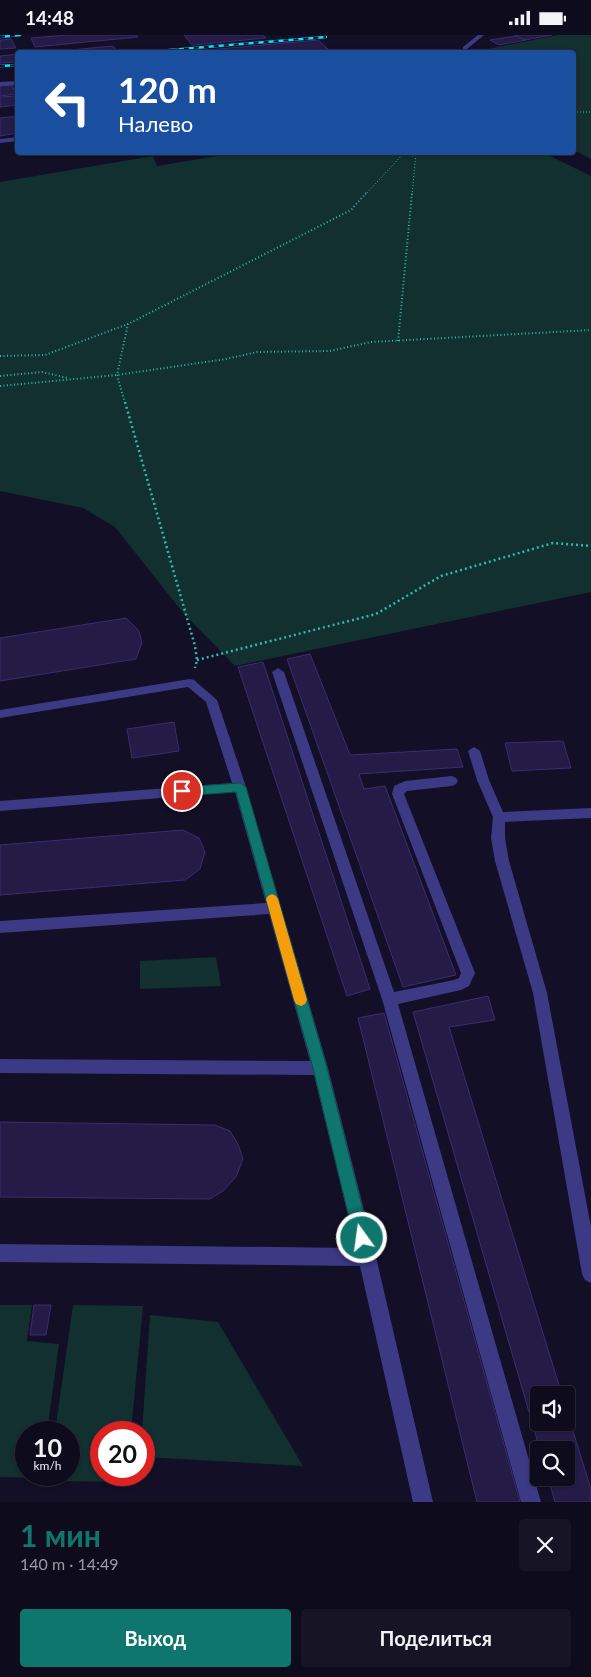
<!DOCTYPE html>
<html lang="ru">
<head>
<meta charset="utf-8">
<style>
	:root { --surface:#0e0b1c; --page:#171425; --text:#f1f3f6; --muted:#9b9ba3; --line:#2e2b3b; --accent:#0f766e }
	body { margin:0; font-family:Lato,sans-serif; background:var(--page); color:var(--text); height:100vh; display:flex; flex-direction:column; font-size:19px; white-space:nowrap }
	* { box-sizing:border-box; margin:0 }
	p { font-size:16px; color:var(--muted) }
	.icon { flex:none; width:28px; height:28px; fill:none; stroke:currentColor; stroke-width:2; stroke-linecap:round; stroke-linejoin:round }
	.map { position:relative; height:1467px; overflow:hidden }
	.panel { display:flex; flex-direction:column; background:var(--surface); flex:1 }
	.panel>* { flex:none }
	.guide { position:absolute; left:15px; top:15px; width:561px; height:105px; border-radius:5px; box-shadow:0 1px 4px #0004,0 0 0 1px var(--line); background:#1a4fa0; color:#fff; overflow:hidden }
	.tools { position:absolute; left:530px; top:1351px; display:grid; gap:10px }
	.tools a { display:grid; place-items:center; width:45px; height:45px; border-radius:5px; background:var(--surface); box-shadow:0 1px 4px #0004,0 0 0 1px var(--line); font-size:25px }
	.speed { position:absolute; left:15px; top:1386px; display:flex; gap:10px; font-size:25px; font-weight:700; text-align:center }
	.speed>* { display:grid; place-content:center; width:65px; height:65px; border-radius:50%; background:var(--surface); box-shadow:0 1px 4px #0004,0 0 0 1px var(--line); line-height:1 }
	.speed small { font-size:12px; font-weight:400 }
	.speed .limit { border:8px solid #d22; background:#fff; color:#111 }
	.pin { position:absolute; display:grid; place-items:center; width:42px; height:42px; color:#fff; margin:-21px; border:2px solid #fff; border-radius:50%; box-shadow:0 1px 5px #0007 }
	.me { position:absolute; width:55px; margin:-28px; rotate:346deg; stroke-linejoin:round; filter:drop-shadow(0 0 4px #0008) }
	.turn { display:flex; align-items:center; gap:18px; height:105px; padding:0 20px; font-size:22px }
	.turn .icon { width:65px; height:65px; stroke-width:2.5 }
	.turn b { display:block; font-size:35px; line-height:42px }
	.round { display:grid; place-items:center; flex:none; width:52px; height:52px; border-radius:5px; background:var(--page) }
	.headline { display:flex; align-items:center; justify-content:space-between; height:85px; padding:0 20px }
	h1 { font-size:30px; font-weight:700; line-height:38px; color:var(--accent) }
	.primary-button { display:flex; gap:10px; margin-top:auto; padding:10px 20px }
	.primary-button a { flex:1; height:58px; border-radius:5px; background:var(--accent); color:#fff; font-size:20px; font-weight:700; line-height:58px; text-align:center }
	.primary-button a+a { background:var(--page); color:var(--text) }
	.status { display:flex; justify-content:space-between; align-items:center; height:35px; padding:0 25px; background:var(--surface); direction:ltr }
	.status svg { height:14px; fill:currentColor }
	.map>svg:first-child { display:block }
	.green { fill:#12302f }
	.building { fill:#241b47; stroke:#3a2d73 }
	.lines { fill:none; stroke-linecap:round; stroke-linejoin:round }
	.path-far2 { stroke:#2fb9af; stroke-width:1; stroke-dasharray:1 2; stroke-linecap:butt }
	.path-far1 { stroke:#2fb9af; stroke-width:2; stroke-dasharray:1 2.5; stroke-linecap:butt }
	.path { stroke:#2fb9af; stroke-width:2.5; stroke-dasharray:2 3; stroke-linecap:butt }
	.service { fill:#3c3a85; fill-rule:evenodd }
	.rail-casing { stroke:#00e8ff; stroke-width:2.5 }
	.rail { stroke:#130f26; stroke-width:2; stroke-dasharray:5; stroke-linecap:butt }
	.route { fill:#0f766e; stroke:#0a4d48 }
	.slow { fill:#f59e0b }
</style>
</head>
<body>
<div class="status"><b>14:48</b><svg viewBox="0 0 49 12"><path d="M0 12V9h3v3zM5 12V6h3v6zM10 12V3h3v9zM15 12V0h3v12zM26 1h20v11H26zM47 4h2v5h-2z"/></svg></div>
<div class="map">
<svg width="591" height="1467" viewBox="0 0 591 1467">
	<rect width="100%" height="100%" fill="#130f26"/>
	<g class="green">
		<path d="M558,0H591V124L574,115V18L472,17Z"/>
		<path d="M234,118H544L591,141V557L235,631L184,579L115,492L83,473L0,456V147L153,121L157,131Z"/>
		<path d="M216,922L221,951L140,954V926Z"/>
		<path d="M0,1270H32L27,1306L59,1309L47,1397L26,1398V1440H42L41,1443L0,1442Z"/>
		<path d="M73,1270L143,1271L131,1397L101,1398V1440H127L126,1447L49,1446V1440H69V1398L55,1397Z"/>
		<path d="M150,1280L218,1287L303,1431L144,1422V1398L142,1397Z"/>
	</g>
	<g class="building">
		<path d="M68,0H137L138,2L35,12L31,3Z"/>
		<path d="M184,0H263L266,3L192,10Z"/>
		<path d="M514,0H552L525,5Z"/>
		<path d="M516,1L526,5L499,10L490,5Z"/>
		<path d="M11,4L16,13L0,14V5Z"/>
		<path d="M318,5L328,14L287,18L196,16Z"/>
		<path d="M113,11L118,17L38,18Z"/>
		<path d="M18,19V27L0,28V21Z"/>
		<path d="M12,50L16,59L0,61V51Z"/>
		<path d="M16,61L18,70L0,72V62Z"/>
		<path d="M18,81V98L0,101V83Z"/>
		<path d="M126,583L139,596L142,608L136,624L0,646V603Z"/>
		<path d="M310,619L350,720L457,714L463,732L359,739L364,754L385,751L456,940L403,952L287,624Z"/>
		<path d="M263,627L370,954L347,961L238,632Z"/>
		<path d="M174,687L179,716L132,723L127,694Z"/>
		<path d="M563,706L571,733L512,736L505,708Z"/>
		<path d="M183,795L199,803L205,817L200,834L185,845L0,860V810Z"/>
		<path d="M488,961L495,985L449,992L562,1360H539V1388H566V1374L591,1454V1467H555L548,1442H566V1415H540L413,977Z"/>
		<path d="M384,978L520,1467H477L358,983Z"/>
		<path d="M0,1087L215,1090L230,1096L238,1109L243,1124L236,1142L223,1156L210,1164L0,1162Z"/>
		<path d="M34,1270H51L46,1300H30Z"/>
	</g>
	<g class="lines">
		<g class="path-far2">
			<path d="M574,77H591"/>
			<path d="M365,160L404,118"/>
			<path d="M412,160L416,118"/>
		</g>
		<g class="path-far1">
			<path d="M398,306L412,158"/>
			<path d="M0,321L45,320L128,289"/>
			<path d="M0,341L42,337L68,343"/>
			<path d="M0,351L117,340L226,324L257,317L330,316L371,307L591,295"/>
			<path d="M125,368L117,340L128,289L351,175L366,158"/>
		</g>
		<g class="path">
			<path d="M125,367L195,611L197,625L195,633"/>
			<path d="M197,625L376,579L441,541L553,508L591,511"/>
		</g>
		<g class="service">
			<path d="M478,0H484L467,14H463V12Z"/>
			<path d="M343,14L345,17L328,18Z"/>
			<path d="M18,46V50L0,51V47Z"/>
			<path d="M18,102V106L0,108V104Z"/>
			<path d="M278,633L284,637L394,957L454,945L459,943L461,938L392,759L394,751L405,746L452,741L456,743L458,746L456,749L452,751L407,756L404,759L475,938L469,951L461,955L398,969L541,1467H521L382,964L272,637Z"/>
			<path d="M190,644L194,645L217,665L246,752L328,1033L376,1222L433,1467H413L360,1231L0,1227V1209L356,1213L314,1040L0,1038V1024L310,1026L269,879L0,898V886L266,868L235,757L0,776V766L232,748L206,667L188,652L0,683V675Z"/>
			<path d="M474,712L480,716L489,745L503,777L591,773V783L505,787V803L509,826L547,958L591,1192V1248L585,1245L582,1239L533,958L495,826L491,803L493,782L477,745L468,716Z"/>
		</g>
		<defs>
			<g id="rail">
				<path d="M0,2L20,0"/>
				<path d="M134,18L326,2"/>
				<path d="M0,31L18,30"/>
			</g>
		</defs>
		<use href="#rail" class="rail-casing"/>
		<use href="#rail" class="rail"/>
	</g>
	<path class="route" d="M240,748L246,752L327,1033L370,1203L367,1208L362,1211L356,1208L354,1203L313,1033L236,757L182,761L177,756L182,752Z"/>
	<path class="slow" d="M272,859L276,861L278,864L307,965L305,969L301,971L296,969L294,965L266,864L268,861Z"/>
</svg>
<div class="tools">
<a><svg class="icon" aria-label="sound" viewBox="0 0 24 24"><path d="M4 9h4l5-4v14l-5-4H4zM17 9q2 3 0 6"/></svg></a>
<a><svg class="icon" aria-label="search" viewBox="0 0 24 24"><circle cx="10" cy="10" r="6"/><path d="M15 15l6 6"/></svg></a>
</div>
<div class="speed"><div>10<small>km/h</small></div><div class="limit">20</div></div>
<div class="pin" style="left:182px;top:756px;background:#d93025"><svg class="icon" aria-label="arrive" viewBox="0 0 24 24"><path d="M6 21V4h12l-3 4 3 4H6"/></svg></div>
<svg class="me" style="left:362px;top:1203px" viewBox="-20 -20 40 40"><circle r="17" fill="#0f766e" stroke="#fff" stroke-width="3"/><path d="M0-11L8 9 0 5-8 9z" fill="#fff"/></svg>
<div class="guide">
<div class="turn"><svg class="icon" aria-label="left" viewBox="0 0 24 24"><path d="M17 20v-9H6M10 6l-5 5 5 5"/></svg><div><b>120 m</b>Налево</div></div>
</div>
</div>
<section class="panel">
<div class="headline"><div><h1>1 мин</h1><p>140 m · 14:49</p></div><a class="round"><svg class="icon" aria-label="close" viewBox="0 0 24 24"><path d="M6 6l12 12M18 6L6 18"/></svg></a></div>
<div class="primary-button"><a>Выход</a><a>Поделиться</a></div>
</section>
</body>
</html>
